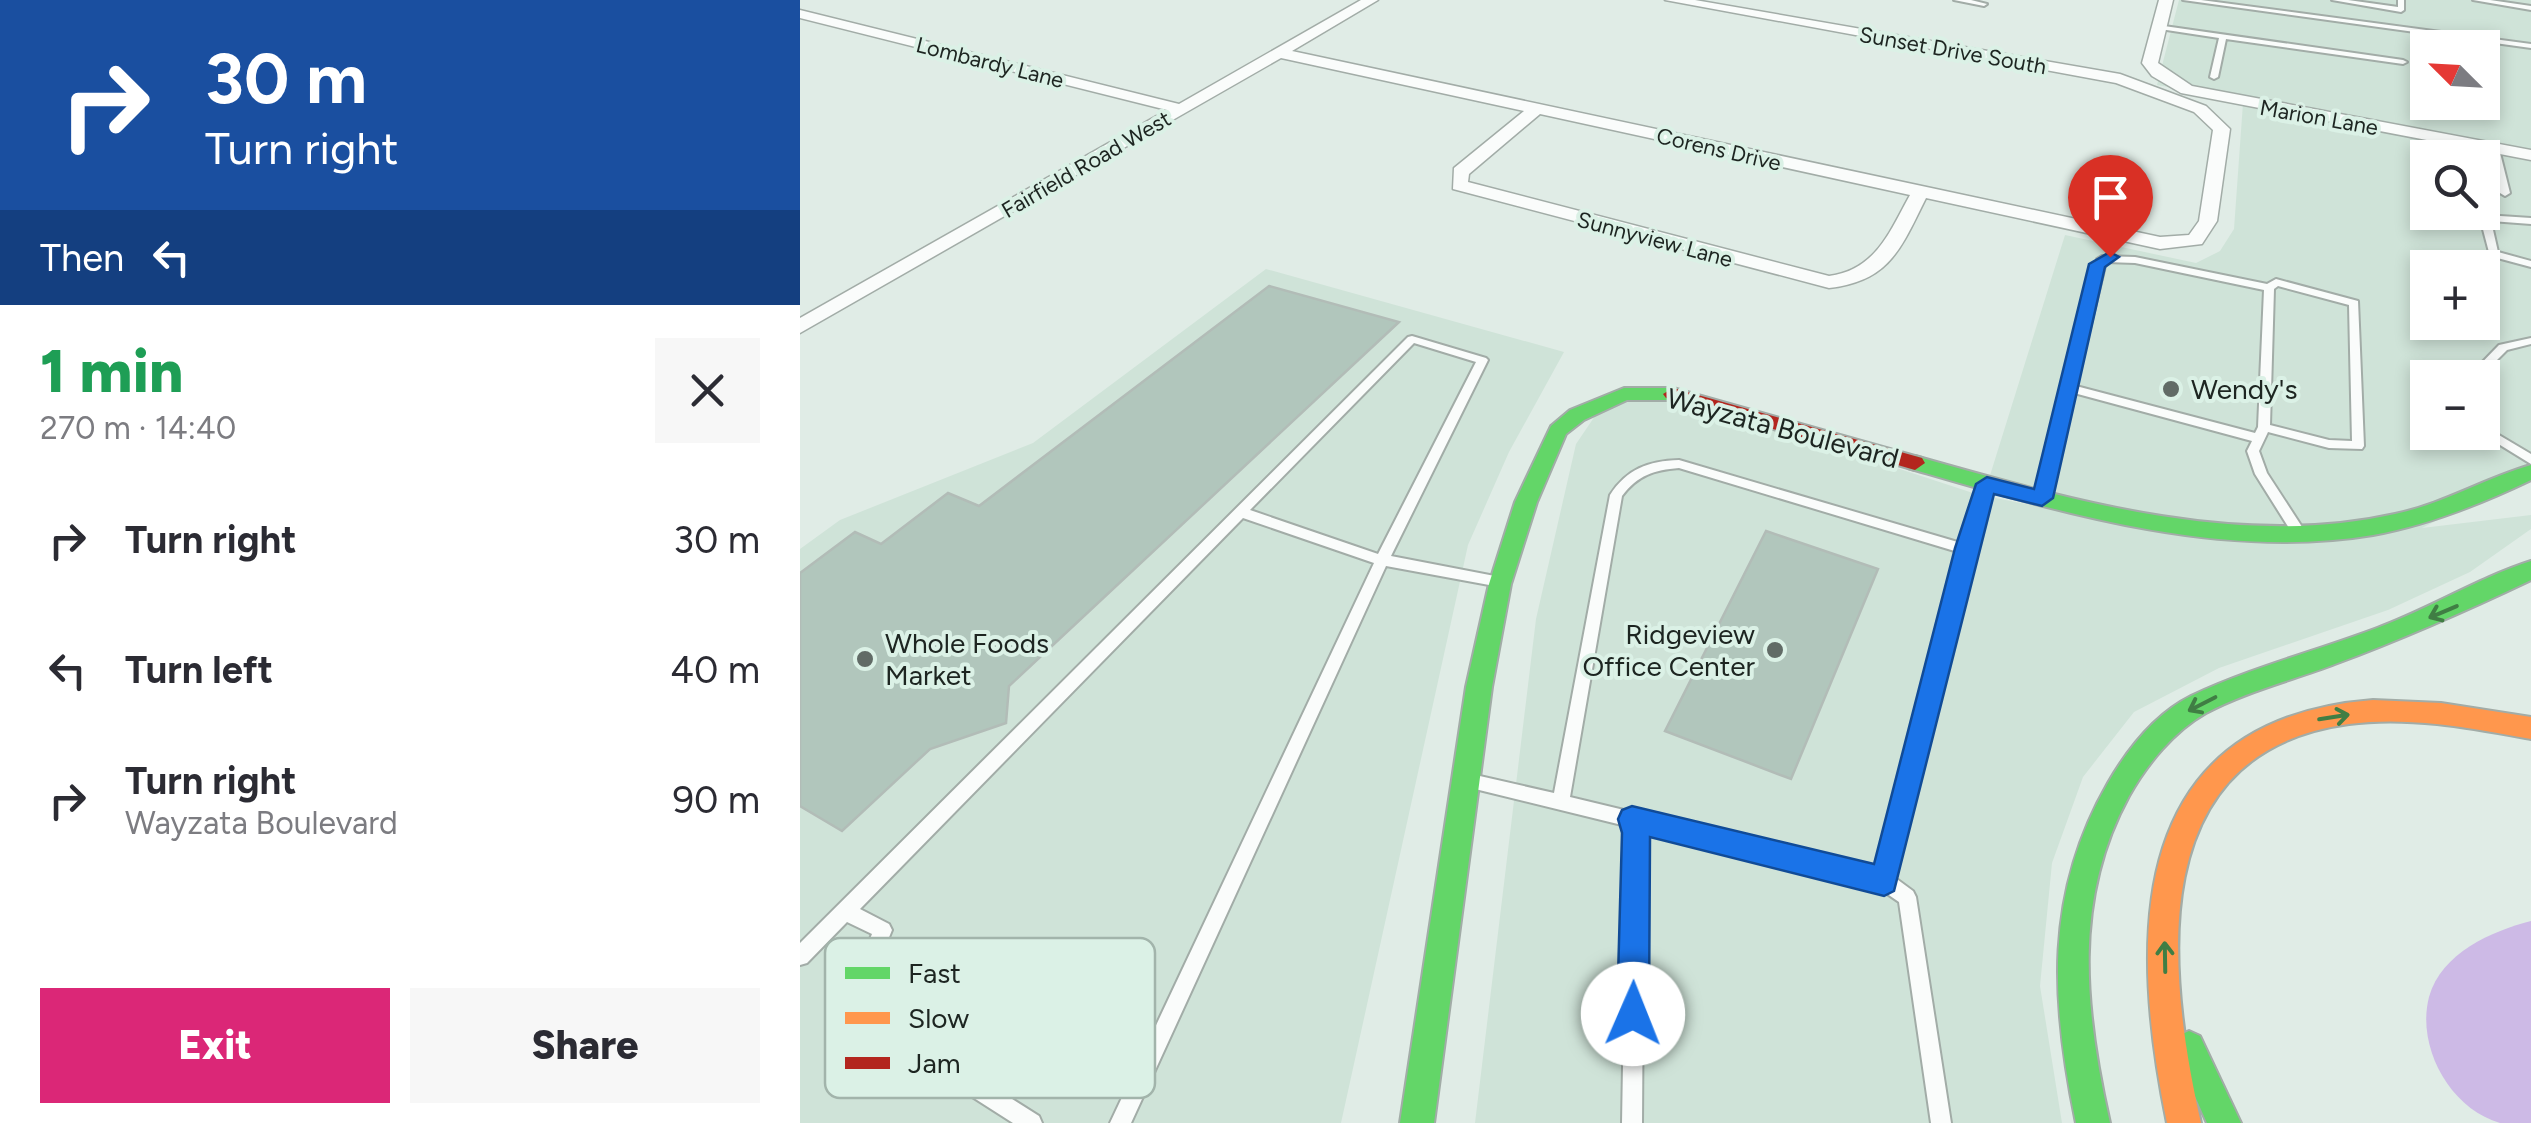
<!DOCTYPE html>
<html lang="en">
<head>
<meta charset="utf-8">
<style>
	:root { --surface:#fff; --page:#f7f7f7; --text:#2b2b33; --muted:#7c7c81; --accent:#db2777 }
	body { margin:0; font-family:Figtree,sans-serif; background:var(--page); color:var(--text); height:100vh; display:flex; flex-direction:column; font-size:38px; white-space:nowrap }
	* { box-sizing:border-box; margin:0 }
	p { font-size:32px; color:var(--muted) }
	.icon { flex:none; width:55px; height:55px; fill:none; stroke:currentColor; stroke-width:2; stroke-linecap:round; stroke-linejoin:round }
	.map { position:relative; flex:1; overflow:hidden }
	.details { display:flex; flex-direction:column; background:var(--surface); width:800px }
	.details>* { flex:none }
	.banner { background:#1a4fa0; color:#fff; overflow:hidden }
	.needle { width:65px; rotate:294deg }
	.controls { position:absolute; left:1610px; top:30px; display:grid; gap:20px }
	.controls a { display:grid; place-items:center; width:90px; height:90px; border-radius:0px; background:var(--surface); box-shadow:0 5px 15px #0003; font-size:50px }
	.pin { position:absolute; display:grid; place-items:center; width:85px; height:85px; color:#fff; margin:-102px -42px; border-radius:50% 50% 50% 0; rotate:-45deg; box-shadow:0 0 10px #0007 }
	.pin .icon { rotate:45deg }
	.me { position:absolute; width:110px; margin:-55px; rotate:1deg; stroke-linejoin:round; filter:drop-shadow(0 0 8px #0008) }
	.turn { display:flex; align-items:center; gap:35px; height:210px; padding:0 40px; font-size:45px }
	.turn .icon { width:130px; height:130px; stroke-width:2.5 }
	.turn b { display:block; font-size:70px; line-height:85px }
	.then { display:flex; align-items:center; height:95px; padding:0 40px; background:#0003; gap:20px; font-size:38px }
	.round { display:grid; place-items:center; flex:none; width:105px; height:105px; border-radius:0px; background:var(--page) }
	.overview { display:flex; align-items:center; justify-content:space-between; height:170px; padding:0 40px }
	h1 { font-size:60px; font-weight:800; line-height:75px; color:#1e9e55 }
	.action { display:flex; gap:20px; margin-top:auto; padding:20px 40px }
	.action a { flex:1; height:115px; border-radius:0px; background:var(--accent); color:#fff; font-size:40px; font-weight:800; line-height:115px; text-align:center }
	.action a+a { background:var(--page); color:var(--text) }
	ul { padding:0; list-style:none }
	li { display:flex; align-items:center; gap:30px; height:130px; padding:0 40px }
	li div { flex:1 }
	li b { display:block; font-size:38px }
	li em { font-style:normal }
	main { display:flex; flex:1; min-height:0 }
	.map>svg:first-child { display:block }
	.built { fill:#cfe3d8; fill-rule:evenodd }
	.water { fill:#cdbae6 }
	.building { fill:#b1c6bc; stroke:#b2bcb7; stroke-width:2.5 }
	.lines { fill:none; stroke-linecap:round; stroke-linejoin:round }
	.lane-casing { stroke:#a2aca7; stroke-width:4 }
	.street-casing { stroke:#a2aca7; stroke-width:3 }
	.fast-casing { stroke:#a2aca7; stroke-width:4 }
	.slow-casing { stroke:#a2aca7; stroke-width:4 }
	.jam-casing { stroke:#a2aca7; stroke-width:4 }
	.lane { fill:#fafcfb; fill-rule:evenodd }
	.street { fill:#fafcfb; fill-rule:evenodd }
	.fast { fill:#63d668; fill-rule:evenodd }
	.slow { fill:#ff974d; fill-rule:evenodd }
	.jam { fill:#b3261e; fill-rule:evenodd }
	.oneway { stroke:#407e44 }
	.route { fill:#1a73e8; stroke:#114b97; stroke-width:2.5 }
	.poi-dot { fill:#616b66; stroke:#dbf1e6; stroke-width:4 }
	.labels { text-anchor:middle; stroke-width:8; stroke-linejoin:round; paint-order:stroke }
	.far-street-label { font-size:22px; fill:#1d2521; stroke:#dbf1e6 }
	.poi-label { font-size:28px; fill:#1d2521; stroke:#dbf1e6; text-anchor:start }
	.street-label { font-size:28px; fill:#1d2521; stroke:#dbf1e6 }
	.key { fill:#dbf1e6; stroke:#a2b4ab; stroke-width:2.5 }
	.key-label { font-size:28px; fill:#1d2521 }
</style>
</head>
<body>
<main>
<section class="details">
<div class="banner">
<div class="turn"><svg class="icon" aria-label="right" viewBox="0 0 24 24"><path d="M7 20v-9h11M14 6l5 5-5 5"/></svg><div><b>30 m</b>Turn right</div></div>
<div class="then">Then<svg class="icon" aria-label="left" viewBox="0 0 24 24"><path d="M17 20v-9H6M10 6l-5 5 5 5"/></svg></div>
</div>
<div class="overview"><div><h1>1 min</h1><p>270 m · 14:40</p></div><a class="round"><svg class="icon" aria-label="close" viewBox="0 0 24 24"><path d="M6 6l12 12M18 6L6 18"/></svg></a></div>
<ul>
<li><svg class="icon" aria-label="right" viewBox="0 0 24 24"><path d="M7 20v-9h11M14 6l5 5-5 5"/></svg><div><b>Turn right</b></div><em>30 m</em></li>
<li><svg class="icon" aria-label="left" viewBox="0 0 24 24"><path d="M17 20v-9H6M10 6l-5 5 5 5"/></svg><div><b>Turn left</b></div><em>40 m</em></li>
<li><svg class="icon" aria-label="right" viewBox="0 0 24 24"><path d="M7 20v-9h11M14 6l5 5-5 5"/></svg><div><b>Turn right</b><p>Wayzata Boulevard</p></div><em>90 m</em></li>
</ul>
<div class="action"><a>Exit</a><a>Share</a></div>
</section>
<div class="map">
<svg width="1731" height="1123" viewBox="0 0 1731 1123">
	<rect width="100%" height="100%" fill="#e0ece6"/>
	<g class="built">
		<path d="M1379,0H1731V151L1357,85ZM1628,48H1682V102H1628Z"/>
		<path d="M1443,103L1731,155V472L1622,528L1731,515V529L1670,572L1588,610L1419,668L1334,712L1283,777L1252,863L1240,986L1262,1123H675L736,619L776,444L795,416L823,395L893,401L1176,494L1290,517L1187,485L1265,235L1396,263L1420,251L1434,229ZM1628,158H1682V212H1628ZM1628,268H1682V322H1628ZM1628,378H1682V432H1628Z"/>
		<path d="M466,269L764,352L709,452L668,545L541,1123H0V549L40,520L233,443Z"/>
	</g>
	<path class="water" d="M1731,921V1123C1722,1123 1709,1123 1700,1123C1650,1109 1616,1047 1629,997C1641,953 1692,931 1731,921Z"/>
	<g class="building">
		<path d="M469,286L599,322L209,686L206,723L130,749L42,831L0,806V573L55,532L81,544L148,493L179,506Z"/>
		<path d="M966,531L1078,569L991,779L865,731Z"/>
	</g>
	<g class="lines">
		<defs>
			<g id="lane">
				<path d="M1154,0H1171L1187,4L1184,6Z"/>
				<path d="M1383,0H1401L1731,44V48Z"/>
				<path d="M1532,0H1548L1598,7V0H1604V10L1601,12Z"/>
				<path d="M1673,0H1690L1731,6V10Z"/>
				<path d="M1357,25L1603,60L1607,62L1603,64L1426,39L1418,77L1414,79L1410,77L1419,38L1360,29Z"/>
				<path d="M1695,146L1699,149L1710,193L1705,196L1700,193L1691,149Z"/>
				<path d="M1685,215L1731,218V224L1691,221L1698,252L1731,261V267L1690,256L1680,218Z"/>
				<path d="M1302,256L1335,257L1467,284L1476,279L1558,301L1564,446L1562,449L1529,448L1468,432L1459,451L1467,473L1506,533L1504,536H1494L1455,474L1447,451L1452,441L1274,393L1248,499L1242,504L1237,502L1236,499L1264,390L1261,387L1265,384L1297,259ZM1306,262L1335,263L1464,290L1458,427L1455,433L1276,386ZM1478,286L1549,305L1552,441L1529,440L1470,425L1474,289Z"/>
				<path d="M612,336L686,358L688,360L591,556L700,577L705,578L707,582L705,586L700,587L586,566L331,1123H310L574,563L443,518L60,909L89,924L92,930L62,1004L239,1116L242,1123H213L44,1015L41,1008L72,934L47,922L7,963L0,965V943L608,337ZM614,343L676,362L578,554L450,510Z"/>
				<path d="M1731,338V344L1707,350L1679,378H1667L1699,345Z"/>
				<path d="M1682,425L1731,454V464L1679,432H1682Z"/>
				<path d="M879,460L1161,543L1181,485L1187,481L1193,485L1173,549L1094,877L1113,891L1116,897L1151,1123H1131L1099,902L1080,889L844,831L842,1123H822L827,833L826,826L671,788L665,786L663,781L665,776L671,774L754,793L810,495C827,469 848,461 879,460ZM879,468L1158,552L1078,871L770,797L822,496C838,475 854,470 879,468Z"/>
			</g>
			<g id="street">
				<path d="M561,0H578L492,51L1360,237L1389,235L1399,221L1413,130L1394,112L1316,83L865,0H895L1320,74L1406,106L1430,129L1417,221L1402,244L1360,249L1126,198C1101,248 1090,281 1029,288L653,189L654,168L724,111L481,58L0,333V318L367,110L0,18V10L379,104ZM740,114L1110,195C1090,231 1076,270 1029,276L668,182L669,174Z"/>
				<path d="M1359,0H1373L1358,63L1392,86L1731,150V160L1381,93L1352,76L1342,63Z"/>
			</g>
			<g id="fast">
				<path d="M824,388H873L883,394L873,400H827L784,420L766,434L737,502L711,584L692,687L634,1123H600L666,687L689,584L715,502L751,426L770,410Z"/>
				<path d="M1115,456C1268,499 1436,550 1595,514C1643,504 1685,478 1731,465V480C1681,504 1628,525 1573,535C1417,561 1256,511 1108,468L1105,463Z"/>
				<path d="M1731,561V580C1666,611 1602,639 1535,664C1493,680 1445,692 1406,713C1374,731 1347,764 1329,796C1272,900 1285,1012 1310,1123H1276C1251,1002 1244,894 1308,783C1327,750 1355,714 1391,696C1450,668 1516,651 1577,628C1629,609 1678,578 1731,561Z"/>
				<path d="M1389,1031L1400,1036L1441,1123H1407L1373,1047L1378,1036Z"/>
			</g>
			<path id="slow" d="M1573,700L1641,703L1731,717V739C1671,728 1609,716 1549,724C1342,752 1367,972 1401,1123H1367C1328,933 1327,719 1573,700Z"/>
			<path id="jam" d="M873,388L1122,458L1125,463L1115,470L866,398L863,394Z"/>
		</defs>
		<use href="#lane" class="lane-casing"/>
		<use href="#street" class="street-casing"/>
		<use href="#fast" class="fast-casing"/>
		<use href="#slow" class="slow-casing"/>
		<use href="#jam" class="jam-casing"/>
		<use href="#lane" class="lane"/>
		<use href="#street" class="street"/>
		<use href="#fast" class="fast"/>
		<use href="#slow" class="slow"/>
		<use href="#jam" class="jam"/>
	</g>
	<defs><path id="oneway-shaft" d="M-6 0H5M1.5-3L5.5 0L1.5 3" fill="none" stroke-width="1.6" stroke-linecap="round" stroke-linejoin="round" transform="scale(2.5)"/></defs>
	<g class="oneway">
		<use href="#oneway-shaft" transform="translate(1643 612) rotate(157)"/>
		<use href="#oneway-shaft" transform="translate(1402 704) rotate(153)"/>
		<use href="#oneway-shaft" transform="translate(1534 717) rotate(-9)"/>
		<use href="#oneway-shaft" transform="translate(1365 957) rotate(-91)"/>
	</g>
	<path class="route" d="M1310,252L1319,257L1305,267L1253,498L1242,506L1194,494L1094,891L1084,896L850,837L849,1014L845,1026L833,1030L822,1026L817,1014L822,833L818,819L822,810L832,806L1074,864L1155,548L1176,484L1187,477L1234,489L1289,264Z"/>
	<g class="poi-dot">
		<circle cx="1371" cy="389" r="10"/>
		<circle cx="975" cy="650" r="10"/>
		<circle cx="65" cy="659" r="10"/>
	</g>
	<g class="labels">
		<g class="far-street-label">
			<text transform="translate(1153 50) rotate(10)" y="8">Sunset Drive South</text>
			<text transform="translate(190 62) rotate(14)" y="8">Lombardy Lane</text>
			<text transform="translate(1519 117) rotate(10)" y="8">Marion Lane</text>
			<text transform="translate(919 149) rotate(13)" y="8">Corens Drive</text>
			<text transform="translate(286 164) rotate(-30)" y="8">Fairfield Road West</text>
			<text transform="translate(855 239) rotate(15)" y="8">Sunnyview Lane</text>
		</g>
		<g class="poi-label">
			<text x="1391" y="399">Wendy's</text>
			<text x="955" y="644" text-anchor="end">Ridgeview<tspan x="955" dy="32">Office Center</tspan></text>
			<text x="85" y="653">Whole Foods<tspan x="85" dy="32">Market</tspan></text>
		</g>
		<g class="street-label">
			<text transform="translate(983 428) rotate(15)" y="10">Wayzata Boulevard</text>
		</g>
	</g>
	<rect x="25" y="938" width="330" height="160" rx="15" class="key"/>
	<rect x="45" y="967" width="45" height="12" fill="#63d668"/>
	<rect x="45" y="1012" width="45" height="12" fill="#ff974d"/>
	<rect x="45" y="1057" width="45" height="12" fill="#b3261e"/>
	<g class="key-label">
		<text x="108" y="983">Fast</text>
		<text x="108" y="1028">Slow</text>
		<text x="108" y="1073">Jam</text>
	</g>
</svg>
<div class="controls">
<a><svg class="needle" viewBox="-14 -14 28 28"><path d="M0-13l5 13h-10z" fill="#e53935"/><path d="M0 13l5-13h-10z" fill="#7c7c81"/></svg></a>
<a><svg class="icon" aria-label="search" viewBox="0 0 24 24"><circle cx="10" cy="10" r="6"/><path d="M15 15l6 6"/></svg></a>
<a>+</a>
<a>−</a>
</div>
<div class="pin" style="left:1310px;top:257px;background:#d93025"><svg class="icon" aria-label="arrive" viewBox="0 0 24 24"><path d="M6 21V4h12l-3 4 3 4H6"/></svg></div>
<svg class="me" style="left:833px;top:1014px" viewBox="-20 -20 40 40"><circle r="19" fill="#fff"/><path d="M0-13L10 11 0 6-10 11z" fill="#1a73e8"/></svg>
</div>
</main>
</body>
</html>
